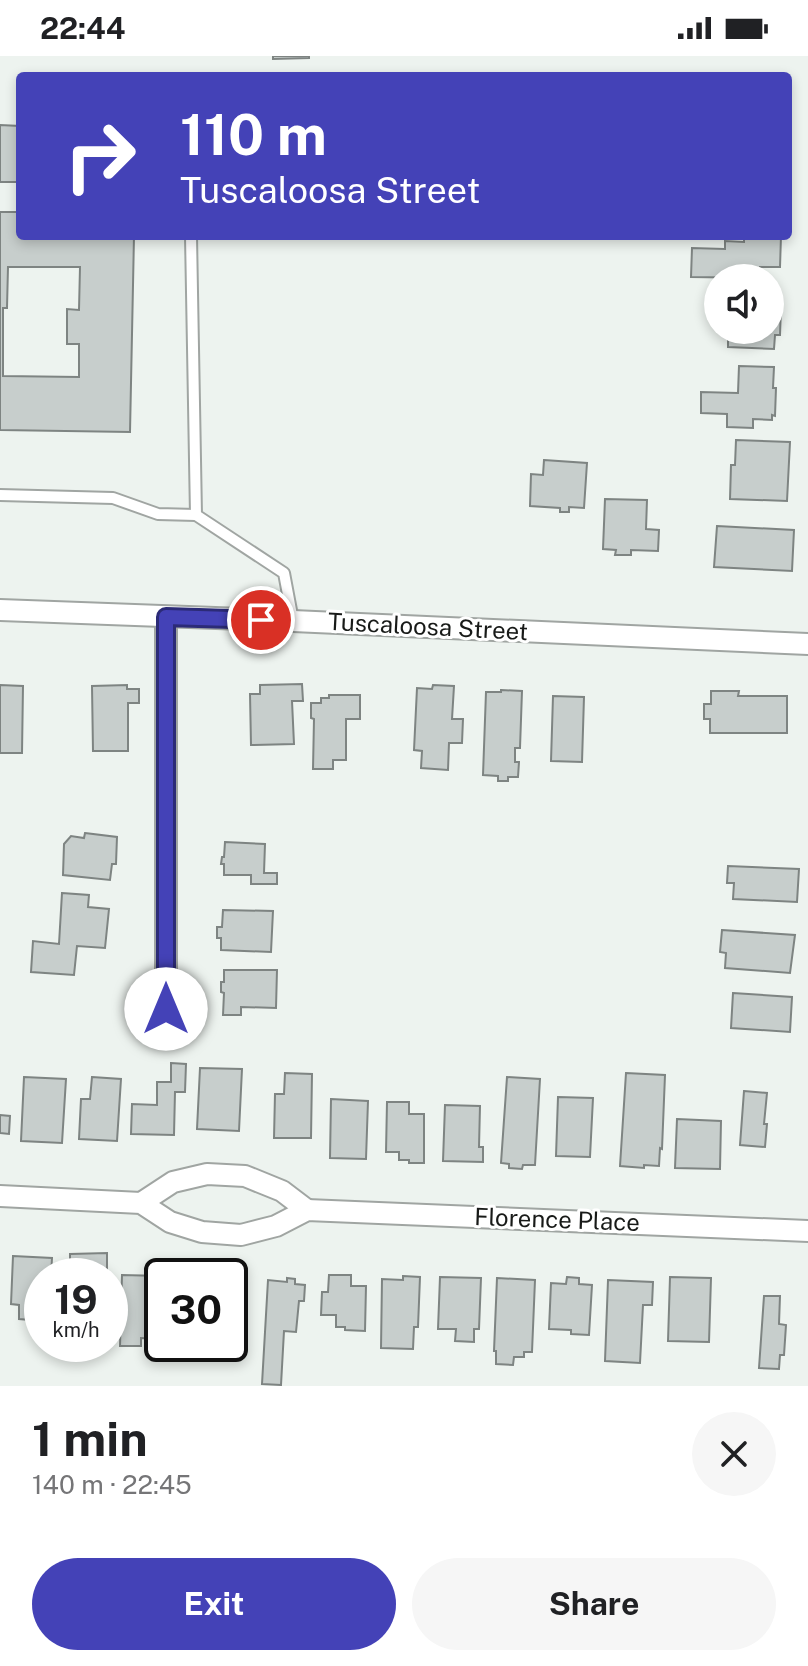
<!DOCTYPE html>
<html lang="en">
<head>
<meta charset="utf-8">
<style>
	:root { --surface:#fff; --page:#f6f6f6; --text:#202124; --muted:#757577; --accent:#4442b7 }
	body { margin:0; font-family:"Public Sans",sans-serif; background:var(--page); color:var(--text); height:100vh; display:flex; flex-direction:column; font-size:30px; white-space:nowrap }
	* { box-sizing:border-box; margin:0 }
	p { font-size:26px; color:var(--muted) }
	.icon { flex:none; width:44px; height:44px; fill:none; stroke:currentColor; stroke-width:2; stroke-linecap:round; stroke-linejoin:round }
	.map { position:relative; height:1330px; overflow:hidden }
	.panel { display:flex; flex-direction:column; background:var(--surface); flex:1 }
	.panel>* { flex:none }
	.guide { position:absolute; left:16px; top:16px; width:776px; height:168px; border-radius:8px; box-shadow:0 4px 12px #0003; background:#4442b7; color:#fff; overflow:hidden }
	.controls { position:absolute; left:704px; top:208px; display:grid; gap:16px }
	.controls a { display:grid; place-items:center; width:80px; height:80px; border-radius:50%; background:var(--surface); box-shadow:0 4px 12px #0003; font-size:40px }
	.speed { position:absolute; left:24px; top:1202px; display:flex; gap:16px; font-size:40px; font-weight:700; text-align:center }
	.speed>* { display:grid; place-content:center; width:104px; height:104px; border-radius:50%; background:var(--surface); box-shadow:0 4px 12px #0003; line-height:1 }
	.speed small { font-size:20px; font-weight:400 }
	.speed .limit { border:4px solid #111; border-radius:12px; background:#fff; color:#111 }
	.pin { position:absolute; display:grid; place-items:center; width:68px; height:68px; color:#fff; margin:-34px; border:4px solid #fff; border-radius:50%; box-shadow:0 2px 8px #0007 }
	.me { position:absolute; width:88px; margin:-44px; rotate:0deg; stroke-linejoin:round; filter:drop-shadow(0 0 6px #0008) }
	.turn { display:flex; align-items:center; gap:28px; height:168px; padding:0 32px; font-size:36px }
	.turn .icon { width:104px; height:104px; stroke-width:2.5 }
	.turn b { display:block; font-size:56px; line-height:68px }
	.round { display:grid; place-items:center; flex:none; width:84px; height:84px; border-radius:42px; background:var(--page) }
	.head { display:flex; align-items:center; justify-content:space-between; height:136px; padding:0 32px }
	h1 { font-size:48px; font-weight:700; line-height:60px }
	.button { display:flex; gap:16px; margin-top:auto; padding:16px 32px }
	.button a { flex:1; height:92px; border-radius:48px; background:var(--accent); color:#fff; font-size:32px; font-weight:700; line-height:92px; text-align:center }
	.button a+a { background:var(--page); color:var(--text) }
	.status { display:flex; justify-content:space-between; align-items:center; height:56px; padding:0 40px; background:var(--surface); direction:ltr }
	.status svg { height:22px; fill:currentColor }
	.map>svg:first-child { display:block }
	.building { fill:#c7cecc; stroke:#7e8482; stroke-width:2; fill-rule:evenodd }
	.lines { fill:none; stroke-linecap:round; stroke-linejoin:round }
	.service-casing { stroke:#a0a5a2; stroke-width:14 }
	.minor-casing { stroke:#a0a5a2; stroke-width:24 }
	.service { stroke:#fff; stroke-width:10 }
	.minor { stroke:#fff; stroke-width:20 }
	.route-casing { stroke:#2c2b77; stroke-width:20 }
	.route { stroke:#4442b7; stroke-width:14 }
	.labels { text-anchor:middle; stroke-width:6; stroke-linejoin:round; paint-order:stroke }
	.street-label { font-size:24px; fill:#181a18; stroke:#fff }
</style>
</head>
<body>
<div class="status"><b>22:44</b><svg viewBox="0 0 49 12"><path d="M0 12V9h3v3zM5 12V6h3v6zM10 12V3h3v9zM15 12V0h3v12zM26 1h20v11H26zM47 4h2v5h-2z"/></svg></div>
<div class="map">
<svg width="808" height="1330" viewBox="0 0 808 1330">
	<rect width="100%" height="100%" fill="#edf3ef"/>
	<g class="building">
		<path d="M273,0H309V2L273,3Z"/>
		<path d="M0,69L20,70V126H0Z"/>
		<path d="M0,156H20V180H134L130,376L0,374ZM8,211H80L79,254L67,253V288H79V321L3,320V252H7Z"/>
		<path d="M744,180H781L780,211H760V222L691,221L692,192L725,193V185L744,186Z"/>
		<path d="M770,236L776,237V251H781L780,279H775L774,293L728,291V274H770Z"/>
		<path d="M739,310L774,311L773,332H776L775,360L772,359V364L753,363V372L727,371V358L701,357V336L738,337Z"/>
		<path d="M736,384L790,386L787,445L730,443L731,409H735Z"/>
		<path d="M544,404L587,407L584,452L569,451V456H560V452L530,450L531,418L543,419Z"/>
		<path d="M605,443L647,444L646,473L659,474L658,495L631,494V499H615L616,494L603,493Z"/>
		<path d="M717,470L794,474L792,515L714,511Z"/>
		<path d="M302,628L303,645H292L294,688L251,689L250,638H260V629Z"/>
		<path d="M0,629L23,630L22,697H0Z"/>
		<path d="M127,629V633H139V647H128V695H93L92,630Z"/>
		<path d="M433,629L454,630L452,663H463L462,687H449L448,714L421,712L422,695L414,694L417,632L432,633Z"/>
		<path d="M501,634L522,635L520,692H515V706H519L518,721H508V725H498V720L483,719L486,636H501Z"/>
		<path d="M711,635H739L738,640H787V677H710V663H704V648H711Z"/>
		<path d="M329,639H360V663H346V704H333V713H313L314,663L311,662V647H321V642H329Z"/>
		<path d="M553,640L584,641L582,706L551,705Z"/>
		<path d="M85,777L117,781L116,808H112L110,824L63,819L64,788L71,780L84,782Z"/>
		<path d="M225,786L265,788L264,817H277V828H251V819H224V808H221L222,801H224Z"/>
		<path d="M728,810L799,813L797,846L733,843L734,827H727Z"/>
		<path d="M62,837L89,839L88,851L109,853L105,892L77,890L74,919L31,916L33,885L59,888Z"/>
		<path d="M223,854L273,855L271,896L221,894V882H217V871H222Z"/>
		<path d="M722,874L795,879L790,917L725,912L726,897L720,896Z"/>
		<path d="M224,914H277L276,952L241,951V959H223L224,937L221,936V926H224Z"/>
		<path d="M733,937L792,941L790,976L731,972Z"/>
		<path d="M171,1007L186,1008L185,1036H175L174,1079L131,1078L132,1048L157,1049V1026H171Z"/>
		<path d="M200,1012L242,1013L239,1075L197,1073Z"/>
		<path d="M285,1017L312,1018L311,1082H274L275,1038H284Z"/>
		<path d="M626,1017L665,1019L662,1093L660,1092L659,1110L644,1109V1112L620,1110Z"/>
		<path d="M24,1021L66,1023L62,1087L21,1085Z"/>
		<path d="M92,1021L121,1023L117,1085L79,1083L81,1043H90Z"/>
		<path d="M507,1021L540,1023L535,1109H523L522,1113L509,1112V1108L501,1107Z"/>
		<path d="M744,1035L767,1037L764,1068H767L765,1091L740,1089Z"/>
		<path d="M558,1041L593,1042L590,1101L556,1100Z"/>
		<path d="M331,1043L368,1045L366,1103L330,1102Z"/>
		<path d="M387,1046H409V1058H424V1107H409V1104H399V1096H386Z"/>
		<path d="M445,1049L480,1050L479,1091H483V1106L443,1105Z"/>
		<path d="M0,1059L10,1060L9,1078L0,1077Z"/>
		<path d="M677,1063L721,1065L720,1113L675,1112Z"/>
		<path d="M107,1197V1220H70V1198Z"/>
		<path d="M13,1200L52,1202L51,1220H42V1265L19,1263V1249L11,1248Z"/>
		<path d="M122,1219L162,1220V1259H160L159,1283L141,1282V1290H120Z"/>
		<path d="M329,1219H351V1230H366L365,1275L345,1274V1271H336V1259H321L322,1236H328Z"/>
		<path d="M403,1220L420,1221L418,1271H414L413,1293L381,1292L382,1223L403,1224Z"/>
		<path d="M440,1221L481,1222L479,1273H474V1286L455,1285L456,1273H438Z"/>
		<path d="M567,1221L579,1222V1228L592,1229L589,1279L571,1278V1274L549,1273L551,1227L566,1228Z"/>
		<path d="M670,1221L711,1222L709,1286L668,1285Z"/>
		<path d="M287,1222L295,1223V1228L305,1229L304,1245H299L296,1276L284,1275L281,1329L262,1328L268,1224L287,1226Z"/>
		<path d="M497,1222L535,1224L532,1296H524V1301H514L513,1309L496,1308V1295H494Z"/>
		<path d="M608,1224L653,1226L652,1249H643L640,1307L605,1305Z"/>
		<path d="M764,1240H780L779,1268L786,1269L784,1299H780L779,1313L759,1312Z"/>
	</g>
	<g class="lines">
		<defs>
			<g id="service">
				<path d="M191,180L196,459L284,517L293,565"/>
				<path d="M0,439L113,442L158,458L196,459"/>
			</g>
			<g id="minor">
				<path d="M0,554L293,565L808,588"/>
				<path d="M166,953V561"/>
				<path d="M0,1140L141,1147L170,1166L202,1176L241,1179L276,1170L307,1154L808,1175"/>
				<path d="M141,1147L173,1126L207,1118L245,1120L282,1135L307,1154"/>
			</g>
		</defs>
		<use href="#service" class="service-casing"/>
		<use href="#minor" class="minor-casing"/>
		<use href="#service" class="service"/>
		<use href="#minor" class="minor"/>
	</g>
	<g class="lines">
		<defs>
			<path id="route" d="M166,953V561L261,564"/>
		</defs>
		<use href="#route" class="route-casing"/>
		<use href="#route" class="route"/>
	</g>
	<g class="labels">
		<g class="street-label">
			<text transform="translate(428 571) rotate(3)" y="8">Tuscaloosa Street</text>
			<text transform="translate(557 1164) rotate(2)" y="8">Florence Place</text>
		</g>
	</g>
</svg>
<div class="controls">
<a><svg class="icon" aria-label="sound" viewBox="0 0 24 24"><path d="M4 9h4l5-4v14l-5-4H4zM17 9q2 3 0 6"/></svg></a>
</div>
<div class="speed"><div>19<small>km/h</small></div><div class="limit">30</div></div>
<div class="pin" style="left:261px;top:564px;background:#d93025"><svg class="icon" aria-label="arrive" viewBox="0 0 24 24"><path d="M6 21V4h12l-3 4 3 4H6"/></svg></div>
<svg class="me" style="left:166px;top:953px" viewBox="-20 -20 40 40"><circle r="19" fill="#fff"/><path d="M0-13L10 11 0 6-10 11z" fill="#4442b7"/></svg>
<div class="guide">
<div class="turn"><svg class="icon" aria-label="right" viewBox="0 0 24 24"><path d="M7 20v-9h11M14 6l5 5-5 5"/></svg><div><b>110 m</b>Tuscaloosa Street</div></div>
</div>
</div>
<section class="panel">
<div class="head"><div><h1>1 min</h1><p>140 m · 22:45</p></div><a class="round"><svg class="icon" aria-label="close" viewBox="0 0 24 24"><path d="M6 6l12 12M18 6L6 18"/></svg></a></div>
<div class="button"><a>Exit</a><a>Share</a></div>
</section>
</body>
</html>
